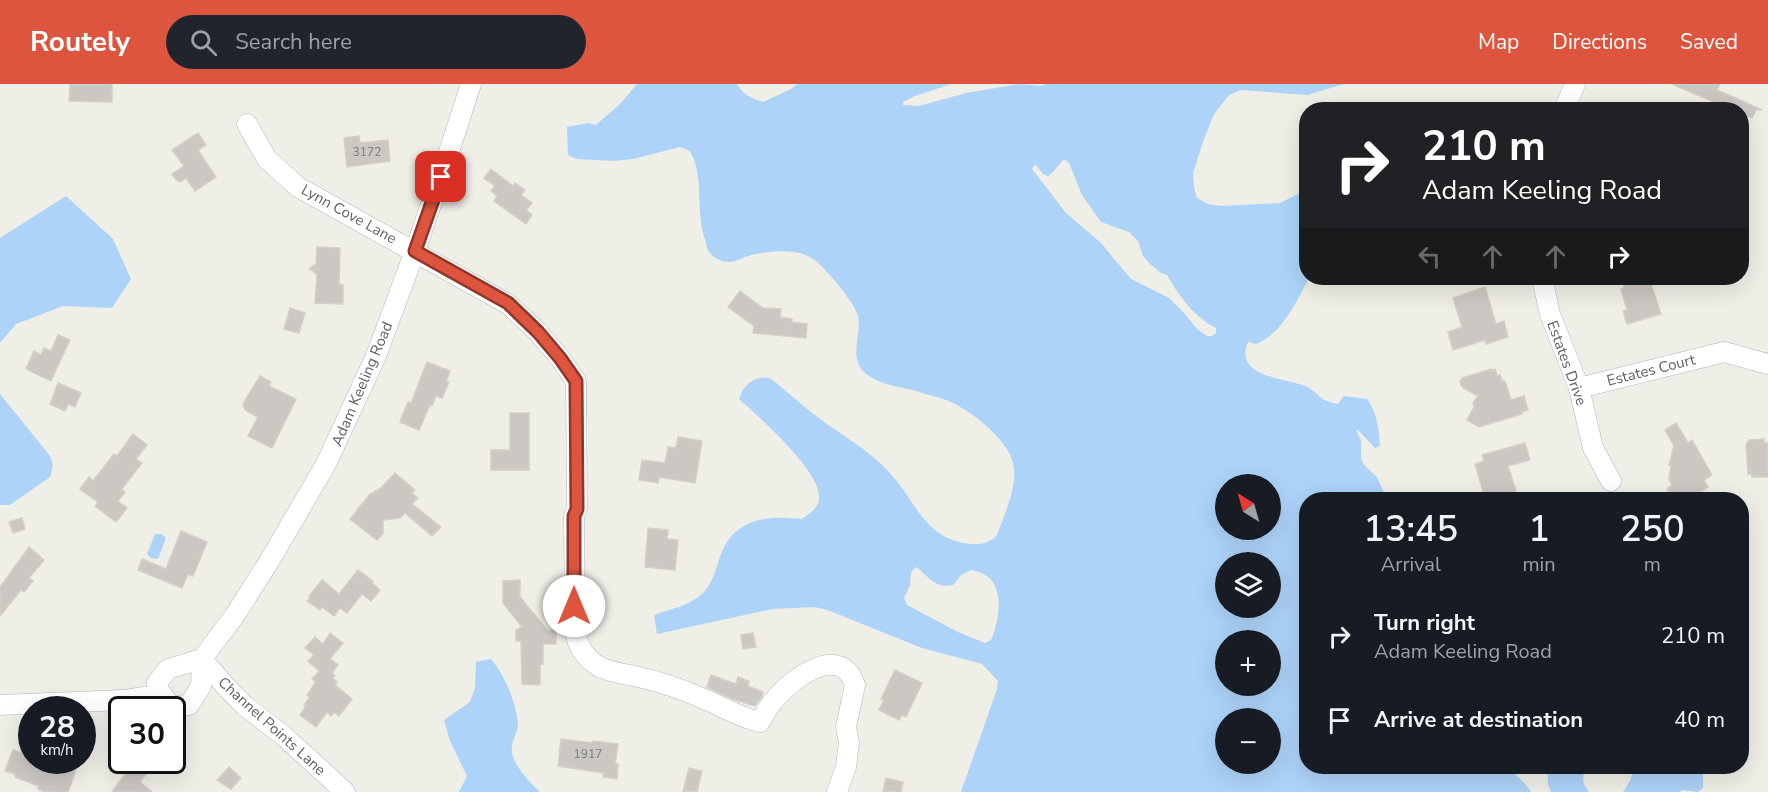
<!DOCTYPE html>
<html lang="en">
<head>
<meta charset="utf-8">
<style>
	:root { --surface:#171b24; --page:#20242c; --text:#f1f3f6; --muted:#9ea1a6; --accent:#dd553f }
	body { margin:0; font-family:"Nunito Sans",sans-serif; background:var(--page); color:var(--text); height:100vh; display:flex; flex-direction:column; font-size:22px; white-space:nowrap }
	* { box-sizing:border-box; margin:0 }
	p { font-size:20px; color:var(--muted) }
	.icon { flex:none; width:33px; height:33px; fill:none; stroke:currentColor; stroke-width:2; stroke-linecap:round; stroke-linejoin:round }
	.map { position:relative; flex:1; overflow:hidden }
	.side { position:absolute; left:1299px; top:408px; width:450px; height:282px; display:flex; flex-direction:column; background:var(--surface); border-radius:24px; box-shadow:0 6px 24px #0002 }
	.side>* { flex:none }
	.guide { position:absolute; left:1299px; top:18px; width:450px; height:183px; border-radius:24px; box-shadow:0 6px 24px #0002; background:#202124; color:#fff; overflow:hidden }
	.needle { width:39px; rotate:323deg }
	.controls { position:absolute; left:1215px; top:390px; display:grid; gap:12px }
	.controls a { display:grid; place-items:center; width:66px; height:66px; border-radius:50%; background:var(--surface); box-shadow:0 6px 24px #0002; font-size:30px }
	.speed { position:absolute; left:18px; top:612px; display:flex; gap:12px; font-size:30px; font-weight:700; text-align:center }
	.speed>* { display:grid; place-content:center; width:78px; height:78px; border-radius:50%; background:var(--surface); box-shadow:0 6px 24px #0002; line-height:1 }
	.speed small { font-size:15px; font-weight:400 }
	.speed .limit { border:3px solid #111; border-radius:9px; background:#fff; color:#111 }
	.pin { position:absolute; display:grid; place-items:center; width:51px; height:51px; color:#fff; margin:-26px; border-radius:12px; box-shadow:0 3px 9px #0006 }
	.me { position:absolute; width:66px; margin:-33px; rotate:0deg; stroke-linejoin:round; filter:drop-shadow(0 0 4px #0008) }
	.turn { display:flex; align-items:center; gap:21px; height:126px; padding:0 24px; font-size:27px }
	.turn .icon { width:78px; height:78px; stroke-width:2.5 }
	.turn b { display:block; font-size:42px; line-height:51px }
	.lanes { display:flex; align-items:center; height:57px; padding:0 24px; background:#0003; justify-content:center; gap:30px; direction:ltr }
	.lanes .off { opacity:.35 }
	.eta { display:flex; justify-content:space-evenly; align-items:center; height:102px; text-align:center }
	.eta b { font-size:36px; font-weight:600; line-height:42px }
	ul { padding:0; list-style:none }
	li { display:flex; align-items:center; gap:18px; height:84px; padding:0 24px }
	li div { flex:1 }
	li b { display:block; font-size:22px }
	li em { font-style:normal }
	header { display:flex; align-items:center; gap:36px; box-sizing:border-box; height:84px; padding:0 30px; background:var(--accent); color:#fff }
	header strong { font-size:28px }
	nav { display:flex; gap:33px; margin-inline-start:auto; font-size:21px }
	.search { width:420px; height:54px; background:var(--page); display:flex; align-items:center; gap:15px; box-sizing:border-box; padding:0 21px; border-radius:33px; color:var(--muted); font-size:22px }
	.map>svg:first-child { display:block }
	.water { fill:#add3f9; fill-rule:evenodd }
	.building { fill:#cbc8c4; stroke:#d4d0c5; stroke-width:1.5 }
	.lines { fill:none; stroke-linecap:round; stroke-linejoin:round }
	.minor-casing { stroke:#b4b6ba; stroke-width:21 }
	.minor { stroke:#fff; stroke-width:20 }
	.route-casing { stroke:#903729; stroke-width:15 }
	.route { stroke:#dd553f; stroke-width:10 }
	.labels { text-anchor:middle; stroke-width:4.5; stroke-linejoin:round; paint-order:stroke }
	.number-label { font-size:12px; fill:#797b7e }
	.street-label { font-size:15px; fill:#5e6166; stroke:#fff }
</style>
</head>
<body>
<header>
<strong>Routely</strong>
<div class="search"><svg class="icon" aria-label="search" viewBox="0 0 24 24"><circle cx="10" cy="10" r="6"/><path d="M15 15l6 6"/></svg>Search here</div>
<nav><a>Map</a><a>Directions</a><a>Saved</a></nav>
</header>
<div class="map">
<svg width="1768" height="708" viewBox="0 0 1768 708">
	<rect width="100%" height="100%" fill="#efeee7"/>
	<g class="water">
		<path d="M637,0H737C742,10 752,15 763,18L791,5L797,0H951L915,12L903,18V21L919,22L966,9L1020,0L1041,2L1046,0H1344L1307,11L1241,6L1229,11L1214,30L1203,58L1193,89L1194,103L1197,114L1208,120L1221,122L1280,119L1306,106V194H1309C1297,217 1282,250 1256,260L1248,258C1233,293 1285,294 1305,302C1313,305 1318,312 1324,316C1328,318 1334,319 1338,320L1344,312L1367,315C1377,328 1379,346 1380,362L1375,364L1358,346H1356L1361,356V375L1365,382L1377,393L1387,415L1306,416V682L1504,683C1515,689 1524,697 1531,708H961L997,605L998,597L982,580L922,564L830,527L815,523L772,525L657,550L654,531C671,525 692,521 704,508C717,494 717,473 727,458C744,432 775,432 802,435C810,429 818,425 819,415C823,389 758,332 739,315C743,301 755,291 770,294C789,309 807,326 827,340C851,357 877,372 895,395C913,416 923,444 950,455C965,461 986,464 997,451C1004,431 1016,407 1014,385C1013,359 973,328 951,318C940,313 927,311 916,307C900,303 878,300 865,289C848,274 862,251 858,232C855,219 825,183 813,175C797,164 770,167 751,171C744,173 736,178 729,178C722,178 713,174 709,168C707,165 706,159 705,155C695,127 705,93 690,67L680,63L633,75L614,77L577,75L568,71L567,43L588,39L596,41L620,20ZM1064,75L1069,79L1082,111L1101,138L1129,148L1138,157L1143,172L1150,180L1161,189L1167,191C1179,212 1194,233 1216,244V249L1212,252H1207L1197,245L1185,230L1169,214L1131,195L1101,159L1066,129L1032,85L1034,81L1037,82L1043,90L1048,92L1053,88ZM1270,400V446H1226V400ZM1270,478V524H1226V478ZM916,483C930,493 934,505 953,501L961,491L971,486C975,487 981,488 984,490C1006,502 999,538 991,556L985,559L958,548L907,521L904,514L910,501L911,488ZM1270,556V602H1226V556ZM1226,634H1270V680H1226Z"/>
		<path d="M66,112L113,155L131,195L112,224L63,222L16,240L0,259V154Z"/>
		<path d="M0,310L50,372L53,381L50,393L10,421H0Z"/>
		<path d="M155,450H161L166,454L158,475L151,474L147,470Z"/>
		<path d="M490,575L492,576C505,593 516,618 518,640C518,648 513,654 512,662C509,677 529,698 540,708H459L467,692L450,657L444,636L470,618L475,604L476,578Z"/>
		<path d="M1547,683H1585C1583,695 1581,697 1589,708H1551L1548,700Z"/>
		<path d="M1634,683H1703V704L1698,708L1682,706L1680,708H1623L1630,697Z"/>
	</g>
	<g class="building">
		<path d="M70,0H112V18L69,17Z"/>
		<path d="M1672,0H1720L1717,6L1762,26H1756L1752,34L1742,30V26H1732Z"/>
		<path d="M198,49L206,61L198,66L216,93L195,107L186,94L180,98L176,96L172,90L184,82L172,66Z"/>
		<path d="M359,52L360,59L388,56L390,77L347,83L344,54Z"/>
		<path d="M491,85L513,102L515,99L525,106L521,111L532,119L526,126L532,131L526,140L494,117L497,112L491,107L495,102L484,94Z"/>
		<path d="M317,163L340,164L339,200L343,201V220L315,219L317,193L316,189L309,185L316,180Z"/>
		<path d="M1642,194H1649L1661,230L1627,240L1623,227L1627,226L1621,205L1624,204L1623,200Z"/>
		<path d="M1485,203L1496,240L1504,237L1508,253L1486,260L1485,256L1453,266L1448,248L1462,243L1453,214Z"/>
		<path d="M740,207L763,224L781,225L780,233L792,235V238L807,240L806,254L753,249L754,242L728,223Z"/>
		<path d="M290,224L305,229L299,249L284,245Z"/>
		<path d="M58,251L70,256L51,297L26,285L34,267L41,271L44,264L51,267Z"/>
		<path d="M427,278L450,287L446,297L449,298L442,314L436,312L432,322L430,321L419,346L400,338L408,318L411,319Z"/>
		<path d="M1491,285V287L1495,285L1497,292L1500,291L1502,297H1505L1511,316L1524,312L1528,326L1522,328V330L1479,343L1467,336L1474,323L1473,319L1478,312L1462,303L1460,298L1462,294Z"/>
		<path d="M260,292L271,298L269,302L296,315L272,364L248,352L258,333L245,326L243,320Z"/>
		<path d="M58,299L81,309L75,323L68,320L65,327L50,320Z"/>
		<path d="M510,329H529V386H491V366H510Z"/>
		<path d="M1676,339L1688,359L1692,356L1712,391L1704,396L1708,403L1700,408L1704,416H1673L1667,405L1672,401L1669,395L1671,382L1669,381L1674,362L1665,346Z"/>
		<path d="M133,350L147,361L136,375L142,379L121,406L125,408L118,417L127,424L116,438L95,422L98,418L80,405L89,393L93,397L114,370L117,372Z"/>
		<path d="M678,353L702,357L695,399L659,393L658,399L639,396L642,376L665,379L668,363L676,364Z"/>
		<path d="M1764,355V359H1768V393H1752V390H1748L1746,361L1749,356Z"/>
		<path d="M1525,359L1530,376L1508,382L1516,407L1508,409L1509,416L1485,414L1475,380L1484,377L1482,371Z"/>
		<path d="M395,389L415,406L412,409L418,414L412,420L441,443L432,452L405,429L400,434L383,436V450L377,456L350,435L370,410L381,404Z"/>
		<path d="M22,434L25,445L13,449L9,438Z"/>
		<path d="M648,444L668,446L667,455L678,456L675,486L645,483Z"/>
		<path d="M181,447L207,458L193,492L188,490L182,504L138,486L142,475L166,485Z"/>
		<path d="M29,463L44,476L29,494L33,497L24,508L21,506L0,532V503Z"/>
		<path d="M358,486L373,497L372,499L380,506L371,517L362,510L347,529L340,524L334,532L322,523L320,526L307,517L310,514L309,512L322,496L339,510Z"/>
		<path d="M520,496V513L547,546H556V560H543V580H540V601L522,600L521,557H516V546L522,543L503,519V497Z"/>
		<path d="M330,549L343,559L330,575L338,581L332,589L335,592L333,594L337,598L335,601L352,615L339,632L334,628L331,632L327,628L316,643L300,631L306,622L304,621L310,613L307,611L316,598L312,595L319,587L308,577L314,571L305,564L315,553L323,560Z"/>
		<path d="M753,549L756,563L743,565L741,551Z"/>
		<path d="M895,586L922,599L906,633L902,631L899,636L879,626L884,616L881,615Z"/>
		<path d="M711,591L736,600L738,593L749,597L748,602L763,608L762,613L755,622L732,615L707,603Z"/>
		<path d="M32,650V676H48L59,681L61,677L77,683L68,708H45L38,705L39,702L15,693V690L5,687L13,666L23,669Z"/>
		<path d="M561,655L592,659L593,657L618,660L615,680H618L617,695L603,693L604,689L558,682Z"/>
		<path d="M135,676H139L150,685L140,698L152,708H112Z"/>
		<path d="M229,683L241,694L231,705L217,696Z"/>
		<path d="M689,684L702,687L697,708H683Z"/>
		<path d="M886,694L903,698L901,708H883Z"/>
	</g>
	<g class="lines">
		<defs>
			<g id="minor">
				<path d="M1564,26L1575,0"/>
				<path d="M247,40L267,75L298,103L508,220L538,248L560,274L576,297L577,425L574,432L575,544C576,559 583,571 595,580C606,588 621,589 634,592C658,597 682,605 704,615C724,623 738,633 760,638C765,630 769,621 776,614C793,594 841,558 855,601L846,643L849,658L846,683L837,708"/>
				<path d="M1542,194L1550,230L1579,304L1593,364L1611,397"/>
				<path d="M1579,304L1724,268L1768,280"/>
				<path d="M202,575L168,585L157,599L159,607L171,622L189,621L201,602L202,575L235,531L270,476L326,380L376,272L415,167L447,74L471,0"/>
				<path d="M202,575L228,605L245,622L285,653L345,708"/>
				<path d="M0,621L124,616L161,610"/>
			</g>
		</defs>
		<use href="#minor" class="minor-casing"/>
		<use href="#minor" class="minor"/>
	</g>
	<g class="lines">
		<defs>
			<path id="route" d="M441,93L415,167L508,219L538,248L560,274L576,297L577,425L574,432V522"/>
		</defs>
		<use href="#route" class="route-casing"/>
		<use href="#route" class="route"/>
	</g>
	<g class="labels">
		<g class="number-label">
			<text x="367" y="72">3172</text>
			<text x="588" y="674">1917</text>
		</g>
		<g class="street-label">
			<text transform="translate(349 130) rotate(29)" y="5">Lynn Cove Lane</text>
			<text transform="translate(1567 279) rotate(70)" y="5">Estates Drive</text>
			<text transform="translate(1651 286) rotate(-14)" y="5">Estates Court</text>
			<text transform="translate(362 300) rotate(-67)" y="5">Adam Keeling Road</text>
			<text transform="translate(272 642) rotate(42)" y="5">Channel Points Lane</text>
		</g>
	</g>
</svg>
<div class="controls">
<a><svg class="needle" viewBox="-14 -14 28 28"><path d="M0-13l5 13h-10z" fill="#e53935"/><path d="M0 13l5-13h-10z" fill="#9ea1a6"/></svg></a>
<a><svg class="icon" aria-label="layers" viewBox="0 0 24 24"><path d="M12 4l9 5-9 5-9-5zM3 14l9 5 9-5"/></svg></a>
<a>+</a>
<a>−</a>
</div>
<div class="speed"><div>28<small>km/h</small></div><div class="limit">30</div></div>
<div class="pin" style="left:441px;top:93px;background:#d93025"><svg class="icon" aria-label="arrive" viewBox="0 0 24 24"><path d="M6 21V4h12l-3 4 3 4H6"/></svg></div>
<svg class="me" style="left:574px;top:522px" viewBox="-20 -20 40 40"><circle r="19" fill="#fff"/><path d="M0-13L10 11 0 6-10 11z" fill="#dd553f"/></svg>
<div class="guide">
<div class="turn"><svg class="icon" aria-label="right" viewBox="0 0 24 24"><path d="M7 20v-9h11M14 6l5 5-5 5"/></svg><div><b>210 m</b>Adam Keeling Road</div></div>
<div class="lanes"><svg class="icon off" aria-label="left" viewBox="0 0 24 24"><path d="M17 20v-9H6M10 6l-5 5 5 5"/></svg><svg class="icon off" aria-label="ahead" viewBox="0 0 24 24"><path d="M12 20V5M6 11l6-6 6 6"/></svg><svg class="icon off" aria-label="ahead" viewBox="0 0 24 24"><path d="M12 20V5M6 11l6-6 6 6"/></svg><svg class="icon" aria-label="right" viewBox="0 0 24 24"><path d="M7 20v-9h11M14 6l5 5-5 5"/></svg></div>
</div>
<section class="side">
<div class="eta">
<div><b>13:45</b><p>Arrival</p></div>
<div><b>1</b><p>min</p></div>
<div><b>250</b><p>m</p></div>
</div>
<ul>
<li><svg class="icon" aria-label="right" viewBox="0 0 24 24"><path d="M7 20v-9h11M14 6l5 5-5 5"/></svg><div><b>Turn right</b><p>Adam Keeling Road</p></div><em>210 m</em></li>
<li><svg class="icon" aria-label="arrive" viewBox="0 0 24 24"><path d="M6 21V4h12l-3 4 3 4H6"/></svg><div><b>Arrive at destination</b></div><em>40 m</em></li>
</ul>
</section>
</div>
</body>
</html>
